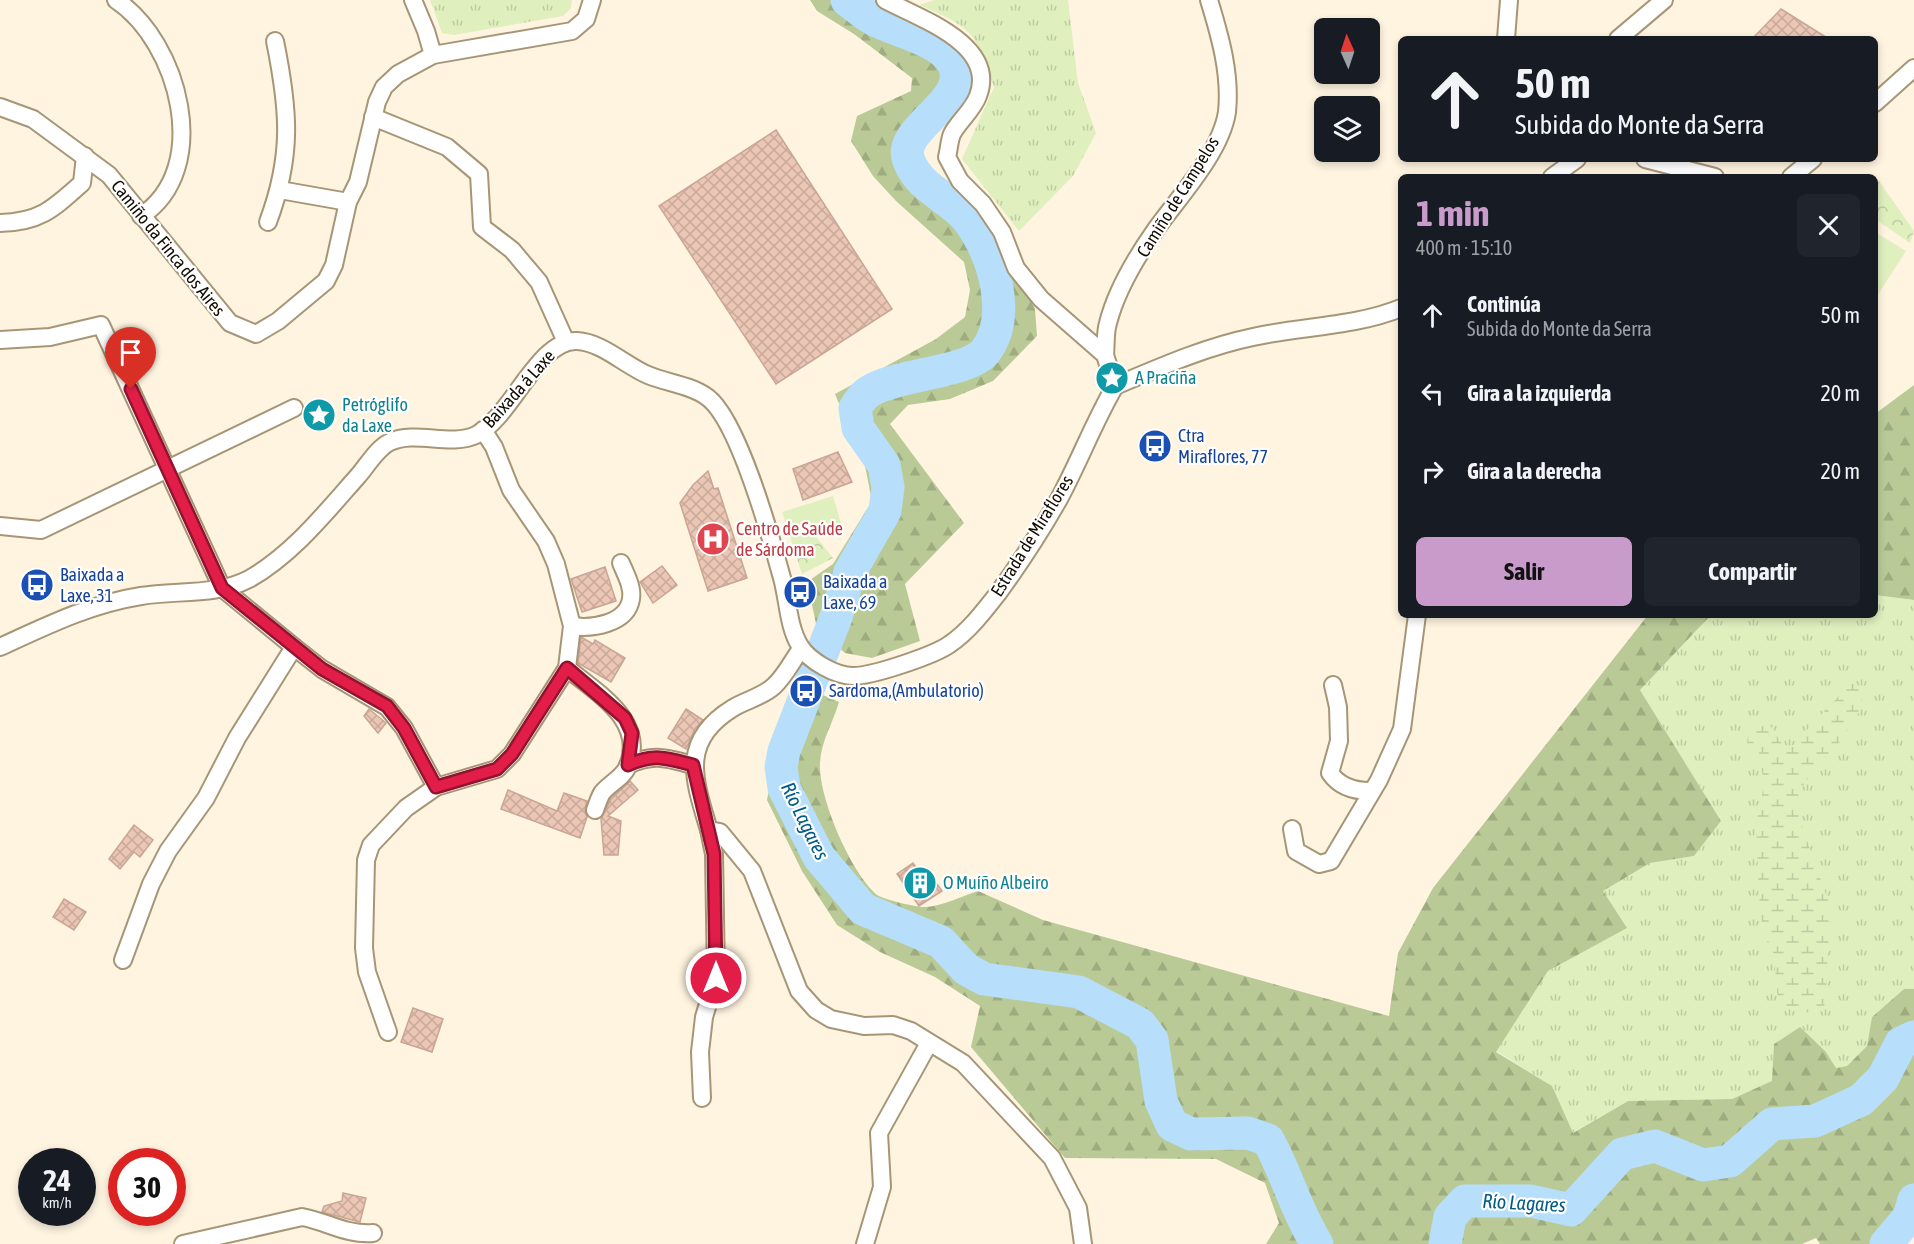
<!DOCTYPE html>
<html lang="es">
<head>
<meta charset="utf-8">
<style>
	:root { --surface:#171b24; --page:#20242c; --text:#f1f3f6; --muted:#9ea1a6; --accent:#c89bca }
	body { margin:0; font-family:"Asap Condensed",sans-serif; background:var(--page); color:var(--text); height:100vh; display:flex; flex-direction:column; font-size:22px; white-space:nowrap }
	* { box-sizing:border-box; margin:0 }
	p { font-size:20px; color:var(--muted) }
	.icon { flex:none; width:33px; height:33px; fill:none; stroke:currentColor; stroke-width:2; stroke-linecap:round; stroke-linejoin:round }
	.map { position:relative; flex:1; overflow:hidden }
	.sheet { position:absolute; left:1398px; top:174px; width:480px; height:444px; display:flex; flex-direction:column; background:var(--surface); border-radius:9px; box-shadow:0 3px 9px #0003 }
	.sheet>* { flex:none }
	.hud { position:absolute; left:1398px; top:36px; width:480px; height:126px; border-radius:9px; box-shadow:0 3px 9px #0003; background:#171b24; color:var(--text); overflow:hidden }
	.needle { width:39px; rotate:357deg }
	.tools { position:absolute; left:1314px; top:18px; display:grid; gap:12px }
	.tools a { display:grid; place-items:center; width:66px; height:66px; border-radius:9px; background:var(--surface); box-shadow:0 3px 9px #0003; font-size:30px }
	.speed { position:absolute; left:18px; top:1148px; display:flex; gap:12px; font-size:30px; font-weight:700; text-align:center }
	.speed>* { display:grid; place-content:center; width:78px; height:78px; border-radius:50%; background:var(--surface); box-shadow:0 3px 9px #0003; line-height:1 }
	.speed small { font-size:15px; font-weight:400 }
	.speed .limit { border:9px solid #d22; background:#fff; color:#111 }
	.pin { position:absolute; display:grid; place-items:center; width:51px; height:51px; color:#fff; margin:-62px -26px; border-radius:50% 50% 50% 0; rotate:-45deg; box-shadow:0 0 6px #0007 }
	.pin .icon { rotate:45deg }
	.me { position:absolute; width:66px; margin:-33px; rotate:0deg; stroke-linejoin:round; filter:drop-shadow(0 0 4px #0008) }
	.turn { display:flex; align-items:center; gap:21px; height:126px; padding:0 18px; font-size:27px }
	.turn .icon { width:78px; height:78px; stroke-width:2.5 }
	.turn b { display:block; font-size:42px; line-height:51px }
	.round { display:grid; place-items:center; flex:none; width:63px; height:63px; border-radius:9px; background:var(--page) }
	.overview { display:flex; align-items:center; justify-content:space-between; height:102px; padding:0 18px }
	h1 { font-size:36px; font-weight:700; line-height:45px; color:var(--accent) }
	.cta { display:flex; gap:12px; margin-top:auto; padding:12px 18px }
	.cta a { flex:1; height:69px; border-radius:9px; background:var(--accent); color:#111; font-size:24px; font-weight:700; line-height:69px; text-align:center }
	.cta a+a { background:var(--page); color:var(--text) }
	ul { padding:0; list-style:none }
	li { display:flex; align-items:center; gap:18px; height:78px; padding:0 18px }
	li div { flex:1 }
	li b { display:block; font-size:22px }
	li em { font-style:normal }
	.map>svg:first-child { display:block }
	.grass { fill:url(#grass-tufts) }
	.forest { fill:url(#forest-firs) }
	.wetland { fill:url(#wetland-marsh) }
	.park { fill:url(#park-crowns) }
	.pitch { fill:#dfefbe }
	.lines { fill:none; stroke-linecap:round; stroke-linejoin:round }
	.stream { stroke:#86a0b0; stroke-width:5 }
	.river { stroke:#b7dffb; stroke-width:33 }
	.building { fill:url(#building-cross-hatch); stroke:#caa595; stroke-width:1.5 }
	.minor-casing { stroke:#a69676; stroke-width:20 }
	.minor { stroke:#fff; stroke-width:16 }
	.route-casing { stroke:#92132f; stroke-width:15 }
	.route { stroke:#e11d48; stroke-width:10 }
	.labels { text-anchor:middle; stroke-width:4.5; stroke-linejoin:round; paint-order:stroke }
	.street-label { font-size:18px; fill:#120c02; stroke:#fff }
	.culture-label { font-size:18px; fill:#0d838f; stroke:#fff; text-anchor:start }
	.transit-label { font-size:18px; fill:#164399; stroke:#fff; text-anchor:start }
	.health-label { font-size:18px; fill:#be3a42; stroke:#fff; text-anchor:start }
	.water-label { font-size:20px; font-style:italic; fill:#005c87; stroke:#fff }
</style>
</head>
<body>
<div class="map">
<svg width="1914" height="1244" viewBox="0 0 1914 1244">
	<defs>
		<pattern id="grass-tufts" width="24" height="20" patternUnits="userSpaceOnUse" patternTransform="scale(1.5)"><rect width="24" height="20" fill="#dfefbe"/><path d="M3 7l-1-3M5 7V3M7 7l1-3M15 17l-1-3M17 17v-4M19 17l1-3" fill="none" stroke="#becca2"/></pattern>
		<pattern id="forest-firs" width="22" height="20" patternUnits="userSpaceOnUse" patternTransform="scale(1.5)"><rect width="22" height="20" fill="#b9ca97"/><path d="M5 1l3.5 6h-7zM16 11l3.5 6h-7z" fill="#9eac80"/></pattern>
		<pattern id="wetland-marsh" width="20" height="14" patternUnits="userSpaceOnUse" patternTransform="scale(1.5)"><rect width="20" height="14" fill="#dfefbe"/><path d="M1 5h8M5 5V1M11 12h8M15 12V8" fill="none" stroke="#becca2"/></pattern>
		<pattern id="park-crowns" width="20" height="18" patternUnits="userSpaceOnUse" patternTransform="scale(1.5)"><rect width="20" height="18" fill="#dfefbe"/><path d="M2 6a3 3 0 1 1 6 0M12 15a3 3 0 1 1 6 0" fill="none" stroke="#becca2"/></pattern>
		<pattern id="building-cross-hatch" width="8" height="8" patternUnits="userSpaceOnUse" patternTransform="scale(1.5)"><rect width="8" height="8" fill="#ebc6b5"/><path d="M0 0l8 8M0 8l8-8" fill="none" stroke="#c8a99a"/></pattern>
	</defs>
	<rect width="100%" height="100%" fill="#fff4e0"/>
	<g class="grass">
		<path d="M430,0H572L571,8L563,16L454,35L442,33Z"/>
		<path d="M935,0H1068L1078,83L1096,133L1073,176L1019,231L962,159L994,87C976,32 973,28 919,5Z"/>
		<path d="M1875,595L1914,600V989H1904L1872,1017L1867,1046L1847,1066L1836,1068L1826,1052L1774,1044L1773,1081L1732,1099L1628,1101L1572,1133L1552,1086L1496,1051L1548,971L1626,928L1603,891L1650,863L1694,856L1721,821L1640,690L1711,615H1875Z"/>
	</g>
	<g class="forest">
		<path d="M810,0H865L916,25L959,59L964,79L946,115L917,142L920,167L995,232L1035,309L1037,336L993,381L950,399L908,405L890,424L964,523L905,584L920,641L872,658L845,653L817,628L807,582L833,564L872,501L865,466L835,394L936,339L965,317L970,290L964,262L896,201L873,176L851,141L857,116L911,91L912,78L854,34L817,11Z"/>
		<path d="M1914,385V600L1875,595V414Z"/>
		<path d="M1648,615H1711L1640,690L1721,821L1694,856L1650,863L1603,891L1627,928L1548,971L1496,1052L1552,1086L1573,1133L1628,1101L1732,1099L1772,1081L1774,1044L1800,1027L1826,1052L1836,1068L1847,1066L1867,1046L1872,1017L1904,989H1914V1191L1910,1196C1914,1216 1914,1228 1902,1244H1820L1816,1238L1802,1244H1266L1279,1223L1265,1183L1216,1159L1065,1158L971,1047L980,1006L935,977L880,952L837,925L802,871L767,800L779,737L800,685L839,702C833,723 821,741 820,763C818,797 851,873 877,895C882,899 919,908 926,907C943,906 962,896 978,891L1043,920L1389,1016L1398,953L1433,888Z"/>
	</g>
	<path class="wetland" d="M1853,681L1864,691L1860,710L1839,743L1805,782L1799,795L1801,823L1831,909L1824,1011L1801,1013L1778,1002L1774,954L1763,934L1759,896L1756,825L1764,785L1759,752L1747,744L1749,728L1765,717L1782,744L1791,747Z"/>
	<g class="park">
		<path d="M1879,181L1914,231L1910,243L1875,219V188Z"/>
		<path d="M813,533L833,558L802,574L791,540Z"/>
	</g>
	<g class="pitch">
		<path d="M1875,232L1906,251L1875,299Z"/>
		<path d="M833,496L843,530L791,540L782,512Z"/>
	</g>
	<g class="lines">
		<path class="stream" d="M1446,1241L1449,1244"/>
		<g class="river">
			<path d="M847,0C855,6 864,14 873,19C895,31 943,40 954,65C971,103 895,128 909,161C921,191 951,197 969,221C993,253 1013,316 985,352C967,373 897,374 870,391C864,394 859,402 855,408L858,428L884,465L888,487L885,511L850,572L836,617L784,751L781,767L784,788L819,857L863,909L941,942L966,969L984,979L1079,992L1140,1024L1152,1040L1161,1101L1172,1125L1191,1134L1248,1133L1268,1140C1287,1174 1296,1211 1317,1244"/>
			<path d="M1445,1244L1450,1217L1465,1201H1531L1571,1210L1622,1154L1655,1146L1703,1165L1730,1161L1772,1124L1815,1121L1861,1100L1883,1078L1901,1043L1914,1037"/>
			<path d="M1886,1244L1909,1217L1914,1200"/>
		</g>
	</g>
	<g class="building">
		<path d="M1781,9L1829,39H1752Z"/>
		<path d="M776,130L892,309L776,384L659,206Z"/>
		<path d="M838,452L852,482L803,500L793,469Z"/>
		<path d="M708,471L714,489L718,488L747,578L708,591L680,503L693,485Z"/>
		<path d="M662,566L677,585L653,603L640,582Z"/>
		<path d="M605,567L616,601L582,612L571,579Z"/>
		<path d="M581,637L593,644L595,640L625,658L611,682L578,663Z"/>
		<path d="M369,709L386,723L378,733L364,716Z"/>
		<path d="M686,709L703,720L695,729L686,749L668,738Z"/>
		<path d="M630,781L638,790L608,816L621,821L618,855H604L601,819L611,799Z"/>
		<path d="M508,790L557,811L564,793L587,801L585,811L587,817L580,838L501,809Z"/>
		<path d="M134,825L153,840L140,857L134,852L120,869L109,859Z"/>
		<path d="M913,863L921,874L927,870L942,891L919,906L897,874Z"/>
		<path d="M64,899L86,912L74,930L53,917Z"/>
		<path d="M413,1008L443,1019L432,1052L401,1042Z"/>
		<path d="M343,1193L366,1198L360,1222L322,1212L324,1206L342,1201Z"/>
	</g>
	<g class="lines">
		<defs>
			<g id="minor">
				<path d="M116,0C179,42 213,169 141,216"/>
				<path d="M413,0L426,31L433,55"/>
				<path d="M885,0C918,18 998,44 978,96C973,110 959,121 952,134C949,141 949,150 947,157L960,181L983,204L1002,232L1016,268L1041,299L1105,355L1115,386"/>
				<path d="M1506,39L1509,0"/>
				<path d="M1618,39L1664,0"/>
				<path d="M1875,103L1914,68"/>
				<path d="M0,107L33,119L109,175L230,323L256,334L278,321L326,281L334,265L348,202L358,182L377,102L384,87L398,74L433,55L572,31L586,19L592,0"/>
				<path d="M373,117L447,147L479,174L482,227L512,250L539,282L566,342"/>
				<path d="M1645,159L1715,177"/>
				<path d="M1552,177L1577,159"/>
				<path d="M1791,177L1813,159"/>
				<path d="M280,190L348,202"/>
				<path d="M268,222C293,155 289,110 275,41"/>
				<path d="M0,223C40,222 53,209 82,183L85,156"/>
				<path d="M0,340L50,337L101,325L222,588L294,647L237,738L206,798L168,851L151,884L123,960"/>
				<path d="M1105,355C1106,345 1105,333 1108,323C1116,292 1137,256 1156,229C1179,197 1221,152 1227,112C1231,74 1220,36 1209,0"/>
				<path d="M0,526L41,530L294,408"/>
				<path d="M572,626C592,629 627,624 631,599C633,587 626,575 621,563"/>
				<path d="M0,647C46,626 90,604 141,596C175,590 217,596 249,579C292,555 326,512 358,476C367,466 377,448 390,442C416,430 450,447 476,435C511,418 538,339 577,341C602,342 626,366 648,375C667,383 691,385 707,397C738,419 771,538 782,578C788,599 788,627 800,646C809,661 836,676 853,676C873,676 935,655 950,644C969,631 985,610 999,592C1020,563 1041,531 1059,499C1079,462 1094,422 1115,386C1160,367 1205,347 1253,337C1302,326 1354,327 1401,308"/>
				<path d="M294,647L322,669L387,707L404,728L436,787"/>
				<path d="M801,649C792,661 785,676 774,686C762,697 746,700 733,708C679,741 694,780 709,830L720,832L752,871L799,991L816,1010L831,1019L864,1026L893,1025L911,1031L963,1063L1052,1158L1078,1208L1083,1244"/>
				<path d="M567,668C597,693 646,720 628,766C623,778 610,783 602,793C599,798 597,805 595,810"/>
				<path d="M1333,685L1338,707L1339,741L1330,773C1339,786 1354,791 1370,791"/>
				<path d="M628,765C654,753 666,758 693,765"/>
				<path d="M1292,829L1296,851L1319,864L1331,861L1379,780L1402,729L1417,615"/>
				<path d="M388,1032L367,972L364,948L366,860L371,845L406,808L436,787L497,769L512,754L567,668L572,626L556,564L546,541L511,490L494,447L483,430"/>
				<path d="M702,1098L700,1052L704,1017L716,978L714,854L709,830"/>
				<path d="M183,1244L302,1217C328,1222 346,1235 373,1233"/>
				<path d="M865,1244L882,1187L879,1133L929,1043"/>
			</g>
		</defs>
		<use href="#minor" class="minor-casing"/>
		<use href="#minor" class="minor"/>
	</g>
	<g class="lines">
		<defs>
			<path id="route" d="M131,389L222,588L322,669L387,706L404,728L436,787L497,769L512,754L567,668L625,718L632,733L628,765C654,753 666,758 693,765L714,854L716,978"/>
		</defs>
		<use href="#route" class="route-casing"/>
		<use href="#route" class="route"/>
	</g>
	<defs>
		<symbol id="sight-disc" viewBox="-11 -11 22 22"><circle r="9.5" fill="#0f9aa8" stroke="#fff"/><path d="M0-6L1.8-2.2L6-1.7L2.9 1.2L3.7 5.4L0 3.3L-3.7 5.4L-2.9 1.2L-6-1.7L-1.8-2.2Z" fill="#fff"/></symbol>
		<symbol id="bus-disc" viewBox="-11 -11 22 22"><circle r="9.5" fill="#1a4fb4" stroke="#fff"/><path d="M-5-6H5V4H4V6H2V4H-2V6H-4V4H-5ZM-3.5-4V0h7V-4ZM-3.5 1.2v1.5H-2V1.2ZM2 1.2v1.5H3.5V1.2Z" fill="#fff"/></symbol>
		<symbol id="hospital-disc" viewBox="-11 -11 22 22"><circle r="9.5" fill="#e0444e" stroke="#fff"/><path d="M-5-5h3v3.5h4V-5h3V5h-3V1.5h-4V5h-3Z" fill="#fff"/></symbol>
		<symbol id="building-disc" viewBox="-11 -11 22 22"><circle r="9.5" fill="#0f9aa8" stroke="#fff"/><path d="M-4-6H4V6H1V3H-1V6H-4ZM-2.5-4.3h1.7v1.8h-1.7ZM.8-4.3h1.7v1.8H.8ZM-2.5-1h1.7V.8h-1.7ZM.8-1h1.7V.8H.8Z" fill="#fff"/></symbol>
	</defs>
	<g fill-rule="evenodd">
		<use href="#sight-disc" x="1093" y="359" width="38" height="38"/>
		<use href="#sight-disc" x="300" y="396" width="38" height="38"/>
		<use href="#bus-disc" x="1136" y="427" width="38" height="38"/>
		<use href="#hospital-disc" x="694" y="520" width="38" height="38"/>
		<use href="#bus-disc" x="18" y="566" width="38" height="38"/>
		<use href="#bus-disc" x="781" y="573" width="38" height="38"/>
		<use href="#bus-disc" x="787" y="672" width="38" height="38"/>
		<use href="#building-disc" x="901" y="864" width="38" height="38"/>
	</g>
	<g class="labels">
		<g class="street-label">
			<text transform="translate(1178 197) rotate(-58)" y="6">Camiño de Campelos</text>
			<text transform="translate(168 248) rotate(51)" y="6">Camiño da Finca dos Aires</text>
			<text transform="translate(519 389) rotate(-48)" y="6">Baixada á Laxe</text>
			<text transform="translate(1032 536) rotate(-58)" y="6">Estrada de Miraflores</text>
		</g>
		<g class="culture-label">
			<text x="1135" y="384">A Praciña</text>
			<text x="342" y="411">Petróglifo<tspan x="342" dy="21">da Laxe</tspan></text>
			<text x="943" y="889">O Muíño Albeiro</text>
		</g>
		<g class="transit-label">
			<text x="1178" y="442">Ctra<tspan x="1178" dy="21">Miraflores, 77</tspan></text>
			<text x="60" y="581">Baixada a<tspan x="60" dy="21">Laxe, 31</tspan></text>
			<text x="823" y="588">Baixada a<tspan x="823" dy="21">Laxe, 69</tspan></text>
			<text x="829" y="697">Sardoma,(Ambulatorio)</text>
		</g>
		<g class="health-label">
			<text x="736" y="535">Centro de Saúde<tspan x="736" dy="21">de Sárdoma</tspan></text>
		</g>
		<g class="water-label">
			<text transform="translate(805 821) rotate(64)" y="7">Río Lagares</text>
			<text transform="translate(1524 1203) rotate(3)" y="7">Río Lagares</text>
		</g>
	</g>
</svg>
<div class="tools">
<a><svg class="needle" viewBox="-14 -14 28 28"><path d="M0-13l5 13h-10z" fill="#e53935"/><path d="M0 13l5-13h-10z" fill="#9ea1a6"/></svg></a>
<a><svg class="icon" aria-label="layers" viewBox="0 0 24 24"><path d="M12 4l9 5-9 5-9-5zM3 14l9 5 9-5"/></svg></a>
</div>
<div class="speed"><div>24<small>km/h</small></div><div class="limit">30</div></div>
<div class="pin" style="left:131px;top:389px;background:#d93025"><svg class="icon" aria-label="arrive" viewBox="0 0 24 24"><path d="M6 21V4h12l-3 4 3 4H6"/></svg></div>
<svg class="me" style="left:716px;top:978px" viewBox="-20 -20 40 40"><circle r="17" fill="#e11d48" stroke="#fff" stroke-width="3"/><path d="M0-11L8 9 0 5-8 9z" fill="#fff"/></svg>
<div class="hud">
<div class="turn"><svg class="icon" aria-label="ahead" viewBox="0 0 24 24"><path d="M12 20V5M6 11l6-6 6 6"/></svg><div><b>50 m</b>Subida do Monte da Serra</div></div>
</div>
<section class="sheet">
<div class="overview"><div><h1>1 min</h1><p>400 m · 15:10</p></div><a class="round"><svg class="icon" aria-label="close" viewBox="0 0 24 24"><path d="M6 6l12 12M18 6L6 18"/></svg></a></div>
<ul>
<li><svg class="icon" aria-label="ahead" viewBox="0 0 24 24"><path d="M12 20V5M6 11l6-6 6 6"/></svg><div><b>Continúa</b><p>Subida do Monte da Serra</p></div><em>50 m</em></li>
<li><svg class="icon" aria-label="left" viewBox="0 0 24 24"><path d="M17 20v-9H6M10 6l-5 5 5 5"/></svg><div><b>Gira a la izquierda</b></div><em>20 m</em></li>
<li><svg class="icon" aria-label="right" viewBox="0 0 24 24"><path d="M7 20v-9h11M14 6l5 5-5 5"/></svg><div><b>Gira a la derecha</b></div><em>20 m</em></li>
</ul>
<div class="cta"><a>Salir</a><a>Compartir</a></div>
</section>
</div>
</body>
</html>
